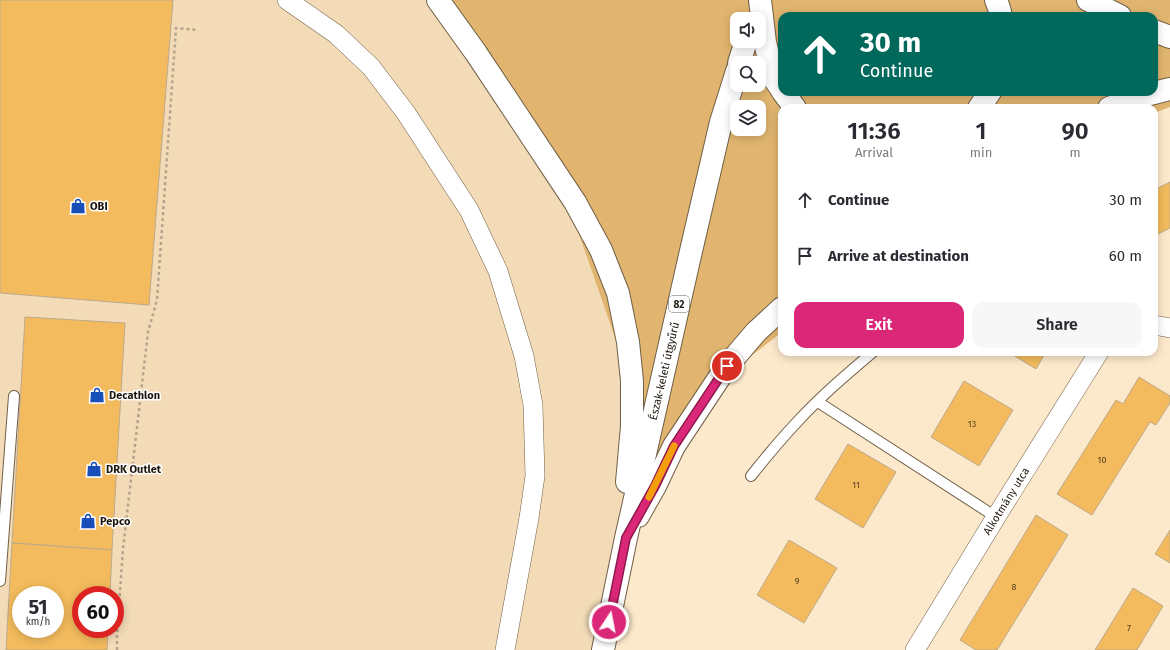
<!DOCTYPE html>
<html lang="en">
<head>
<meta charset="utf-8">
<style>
	:root { --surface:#fff; --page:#f7f7f7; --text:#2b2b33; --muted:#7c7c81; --accent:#db2777 }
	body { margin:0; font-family:"Fira Sans",sans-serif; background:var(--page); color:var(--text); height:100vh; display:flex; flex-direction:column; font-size:15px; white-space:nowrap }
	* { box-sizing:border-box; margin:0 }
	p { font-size:13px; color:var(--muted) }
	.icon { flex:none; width:22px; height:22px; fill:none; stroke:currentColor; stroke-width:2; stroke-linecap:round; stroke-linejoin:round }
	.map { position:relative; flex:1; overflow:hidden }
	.side { position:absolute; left:778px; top:104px; width:380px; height:252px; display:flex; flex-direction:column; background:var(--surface); border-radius:12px; box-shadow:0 2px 10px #0003 }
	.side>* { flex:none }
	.hud { position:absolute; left:778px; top:12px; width:380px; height:84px; border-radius:12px; box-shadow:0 2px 10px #0003; background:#00695c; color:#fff; overflow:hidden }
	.fabs { position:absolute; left:730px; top:12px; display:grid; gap:8px }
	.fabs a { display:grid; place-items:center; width:36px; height:36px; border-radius:8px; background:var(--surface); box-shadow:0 2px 10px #0003; font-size:20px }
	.speed { position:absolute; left:12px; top:586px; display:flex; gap:8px; font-size:20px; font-weight:700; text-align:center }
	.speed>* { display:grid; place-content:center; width:52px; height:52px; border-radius:50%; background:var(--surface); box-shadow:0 2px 10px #0003; line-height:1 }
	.speed small { font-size:10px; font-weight:400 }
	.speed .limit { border:6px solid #d22; background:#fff; color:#111 }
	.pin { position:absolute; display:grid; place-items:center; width:34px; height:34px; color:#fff; margin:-17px; border:2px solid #fff; border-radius:50%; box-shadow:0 1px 4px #0007 }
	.me { position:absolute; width:44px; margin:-22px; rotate:11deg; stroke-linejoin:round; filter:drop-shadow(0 0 3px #0008) }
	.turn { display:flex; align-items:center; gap:14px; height:84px; padding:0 16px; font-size:18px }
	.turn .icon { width:52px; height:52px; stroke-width:2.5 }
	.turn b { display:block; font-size:28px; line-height:34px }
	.eta { display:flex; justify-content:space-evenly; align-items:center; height:68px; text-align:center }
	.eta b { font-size:24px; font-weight:600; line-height:28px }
	.primary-button { display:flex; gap:8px; margin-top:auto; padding:8px 16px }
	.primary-button a { flex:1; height:46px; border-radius:12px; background:var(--accent); color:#fff; font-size:16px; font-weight:600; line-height:46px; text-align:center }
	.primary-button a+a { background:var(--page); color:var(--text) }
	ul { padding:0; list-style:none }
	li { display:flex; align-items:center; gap:12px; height:56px; padding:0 16px }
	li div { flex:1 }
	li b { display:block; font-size:15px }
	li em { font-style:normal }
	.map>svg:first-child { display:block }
	.built { fill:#f3dbb7; fill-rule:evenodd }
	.green { fill:#e1b56f; fill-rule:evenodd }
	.building { fill:#f3bb5d; stroke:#bca98d; fill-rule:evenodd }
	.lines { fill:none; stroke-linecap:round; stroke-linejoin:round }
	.lane-casing { stroke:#705f46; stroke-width:12 }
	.street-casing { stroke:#705f46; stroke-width:20 }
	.secondary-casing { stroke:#705f46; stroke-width:24 }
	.primary-casing { stroke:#705f46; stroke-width:24 }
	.path { stroke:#b4a48d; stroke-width:2.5; stroke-dasharray:3 3; stroke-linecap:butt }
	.lane { stroke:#fff; stroke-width:10 }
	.street { stroke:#fff; stroke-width:19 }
	.secondary { stroke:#fff; stroke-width:22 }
	.primary { stroke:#fff; stroke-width:22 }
	.route-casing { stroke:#8e194d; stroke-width:10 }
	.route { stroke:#db2777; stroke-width:7 }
	.slow { stroke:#f59e0b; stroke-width:7 }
	.labels { text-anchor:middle; stroke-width:3; stroke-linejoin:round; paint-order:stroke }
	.number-label { font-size:9px; fill:#523f20 }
	.shield { fill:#fff; stroke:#615c55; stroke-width:1 }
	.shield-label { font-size:10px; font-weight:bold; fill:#1d160c }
	.poi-label { font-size:11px; font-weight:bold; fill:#1d160c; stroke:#fff; text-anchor:start }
	.street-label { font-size:11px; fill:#1d160c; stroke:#fff }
</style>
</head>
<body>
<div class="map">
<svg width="1170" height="650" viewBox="0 0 1170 650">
	<rect width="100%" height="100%" fill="#fce8cb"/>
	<path class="built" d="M0,0H432L565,194L628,375L646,468L602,650H0ZM21,595H55V629H21ZM81,595H115V629H81Z"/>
	<path class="green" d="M432,0H1170V107L1154,113V108H782V332L737,367L646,468L628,375L565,194ZM782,16H1154V92H782ZM737,19H759V41H737ZM737,63H759V85H737ZM737,107H759V129H737Z"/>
	<g class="building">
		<path d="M0,0H173L149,305L0,293Z"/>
		<path d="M1170,182V228L1154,236V190Z"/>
		<path d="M25,317L125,323L112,550L12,543Z"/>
		<path d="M1008,352H1046L1036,369Z"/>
		<path d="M1139,377L1170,396V403L1156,425L1150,422L1092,515L1057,494L1116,400L1123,404Z"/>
		<path d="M964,381L1013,410L979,466L931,437Z"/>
		<path d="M848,444L896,472L863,528L815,499Z"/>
		<path d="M1036,515L1068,535L997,650H976L960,640Z"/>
		<path d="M1170,530V563L1155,554Z"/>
		<path d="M789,540L837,568L804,623L757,595Z"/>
		<path d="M12,543L112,550L110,595H81V629H108L107,650H6ZM21,595H55V629H21Z"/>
		<path d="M1133,588L1163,606L1137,650H1095Z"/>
	</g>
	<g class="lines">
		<defs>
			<g id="lane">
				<path d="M818,402L996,517"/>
				<path d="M751,476C766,457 781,439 798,421C821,396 847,374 873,352"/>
				<path d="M0,581L14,396"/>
			</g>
			<g id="street">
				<path d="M287,0L336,34L371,67L406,113L469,210L498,271L524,356L533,405L535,476L529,518L505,650"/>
				<path d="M1154,325L1170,328"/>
				<path d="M915,650L996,517L1099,352"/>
			</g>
			<g id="secondary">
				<path d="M1088,0L1120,16"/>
				<path d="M1154,31L1170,37"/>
			</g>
			<g id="primary">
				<path d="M438,0L476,53L575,202L601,250L618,293L628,342L632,381V426L627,482"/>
				<path d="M760,0L765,42L773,77L782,90"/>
				<path d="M996,0L999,8L1001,16"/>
				<path d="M739,63L746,41"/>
				<path d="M783,92L795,108"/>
				<path d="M979,108L990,92"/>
				<path d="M1109,108L1146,95L1170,89"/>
				<path d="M638,516L655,486L674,446L727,366L756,332L782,308"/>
				<path d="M603,650L626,538L691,251L721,122L737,71"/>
			</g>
		</defs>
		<use href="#lane" class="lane-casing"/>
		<use href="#street" class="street-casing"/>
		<use href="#secondary" class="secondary-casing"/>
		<use href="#primary" class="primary-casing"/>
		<path class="path" d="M117,650V634L123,549L148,332L157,300L176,28L198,30"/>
		<use href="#lane" class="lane"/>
		<use href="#street" class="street"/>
		<use href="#secondary" class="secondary"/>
		<use href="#primary" class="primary"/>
	</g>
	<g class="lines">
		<defs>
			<path id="route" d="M609,622L626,538L655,486L674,446L727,366"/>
		</defs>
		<use href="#route" class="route-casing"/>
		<use href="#route" class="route"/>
		<path class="slow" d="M649,497L674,446"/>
	</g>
	<defs>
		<symbol id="shop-bare" viewBox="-9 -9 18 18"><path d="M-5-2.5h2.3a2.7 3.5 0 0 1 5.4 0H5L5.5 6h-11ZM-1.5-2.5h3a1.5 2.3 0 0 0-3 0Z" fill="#184eba" stroke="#fff" stroke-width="2.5" paint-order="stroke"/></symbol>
	</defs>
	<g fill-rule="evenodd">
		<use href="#shop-bare" x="67" y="195" width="22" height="22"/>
		<use href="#shop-bare" x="86" y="384" width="22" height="22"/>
		<use href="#shop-bare" x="83" y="458" width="22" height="22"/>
		<use href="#shop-bare" x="77" y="510" width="22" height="22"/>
	</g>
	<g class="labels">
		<g class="number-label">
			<text x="972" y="427">13</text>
			<text x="1102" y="463">10</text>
			<text x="856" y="488">11</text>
			<text x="797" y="584">9</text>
			<text x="1014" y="590">8</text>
			<text x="1129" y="631">7</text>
		</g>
		<rect class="shield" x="669" y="296" width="20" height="16" rx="3"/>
		<g class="shield-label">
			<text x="679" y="308">82</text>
		</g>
		<g class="poi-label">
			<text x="90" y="210">OBI</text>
			<text x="109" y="399">Decathlon</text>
			<text x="106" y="473">DRK Outlet</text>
			<text x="100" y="525">Pepco</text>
		</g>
		<g class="street-label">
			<text transform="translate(664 371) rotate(-77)" y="4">Észak-keleti útgyűrű</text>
			<text transform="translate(1006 501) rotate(-58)" y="4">Alkotmány utca</text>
		</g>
	</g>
</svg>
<div class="fabs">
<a><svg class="icon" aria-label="sound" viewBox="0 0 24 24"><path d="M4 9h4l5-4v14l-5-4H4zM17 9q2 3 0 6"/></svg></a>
<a><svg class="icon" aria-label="search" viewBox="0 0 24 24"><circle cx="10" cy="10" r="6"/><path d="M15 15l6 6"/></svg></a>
<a><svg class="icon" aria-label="layers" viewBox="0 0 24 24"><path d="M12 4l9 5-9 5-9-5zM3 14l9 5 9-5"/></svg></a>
</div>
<div class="speed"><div>51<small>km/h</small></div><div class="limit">60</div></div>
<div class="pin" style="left:727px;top:366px;background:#d93025"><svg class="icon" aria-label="arrive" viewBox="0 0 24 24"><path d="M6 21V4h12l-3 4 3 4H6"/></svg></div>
<svg class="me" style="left:609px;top:622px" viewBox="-20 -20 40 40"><circle r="17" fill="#db2777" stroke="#fff" stroke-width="3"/><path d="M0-11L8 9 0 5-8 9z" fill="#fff"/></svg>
<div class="hud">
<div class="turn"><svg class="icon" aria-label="ahead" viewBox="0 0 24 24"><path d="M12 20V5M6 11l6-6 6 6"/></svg><div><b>30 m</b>Continue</div></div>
</div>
<section class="side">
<div class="eta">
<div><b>11:36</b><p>Arrival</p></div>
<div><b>1</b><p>min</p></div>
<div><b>90</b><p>m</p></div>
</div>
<ul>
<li><svg class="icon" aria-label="ahead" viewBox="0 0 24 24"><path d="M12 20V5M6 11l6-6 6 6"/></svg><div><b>Continue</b></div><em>30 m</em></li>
<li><svg class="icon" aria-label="arrive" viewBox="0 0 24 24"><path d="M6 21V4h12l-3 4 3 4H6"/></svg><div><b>Arrive at destination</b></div><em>60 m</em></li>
</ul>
<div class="primary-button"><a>Exit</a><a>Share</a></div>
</section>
</div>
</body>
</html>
